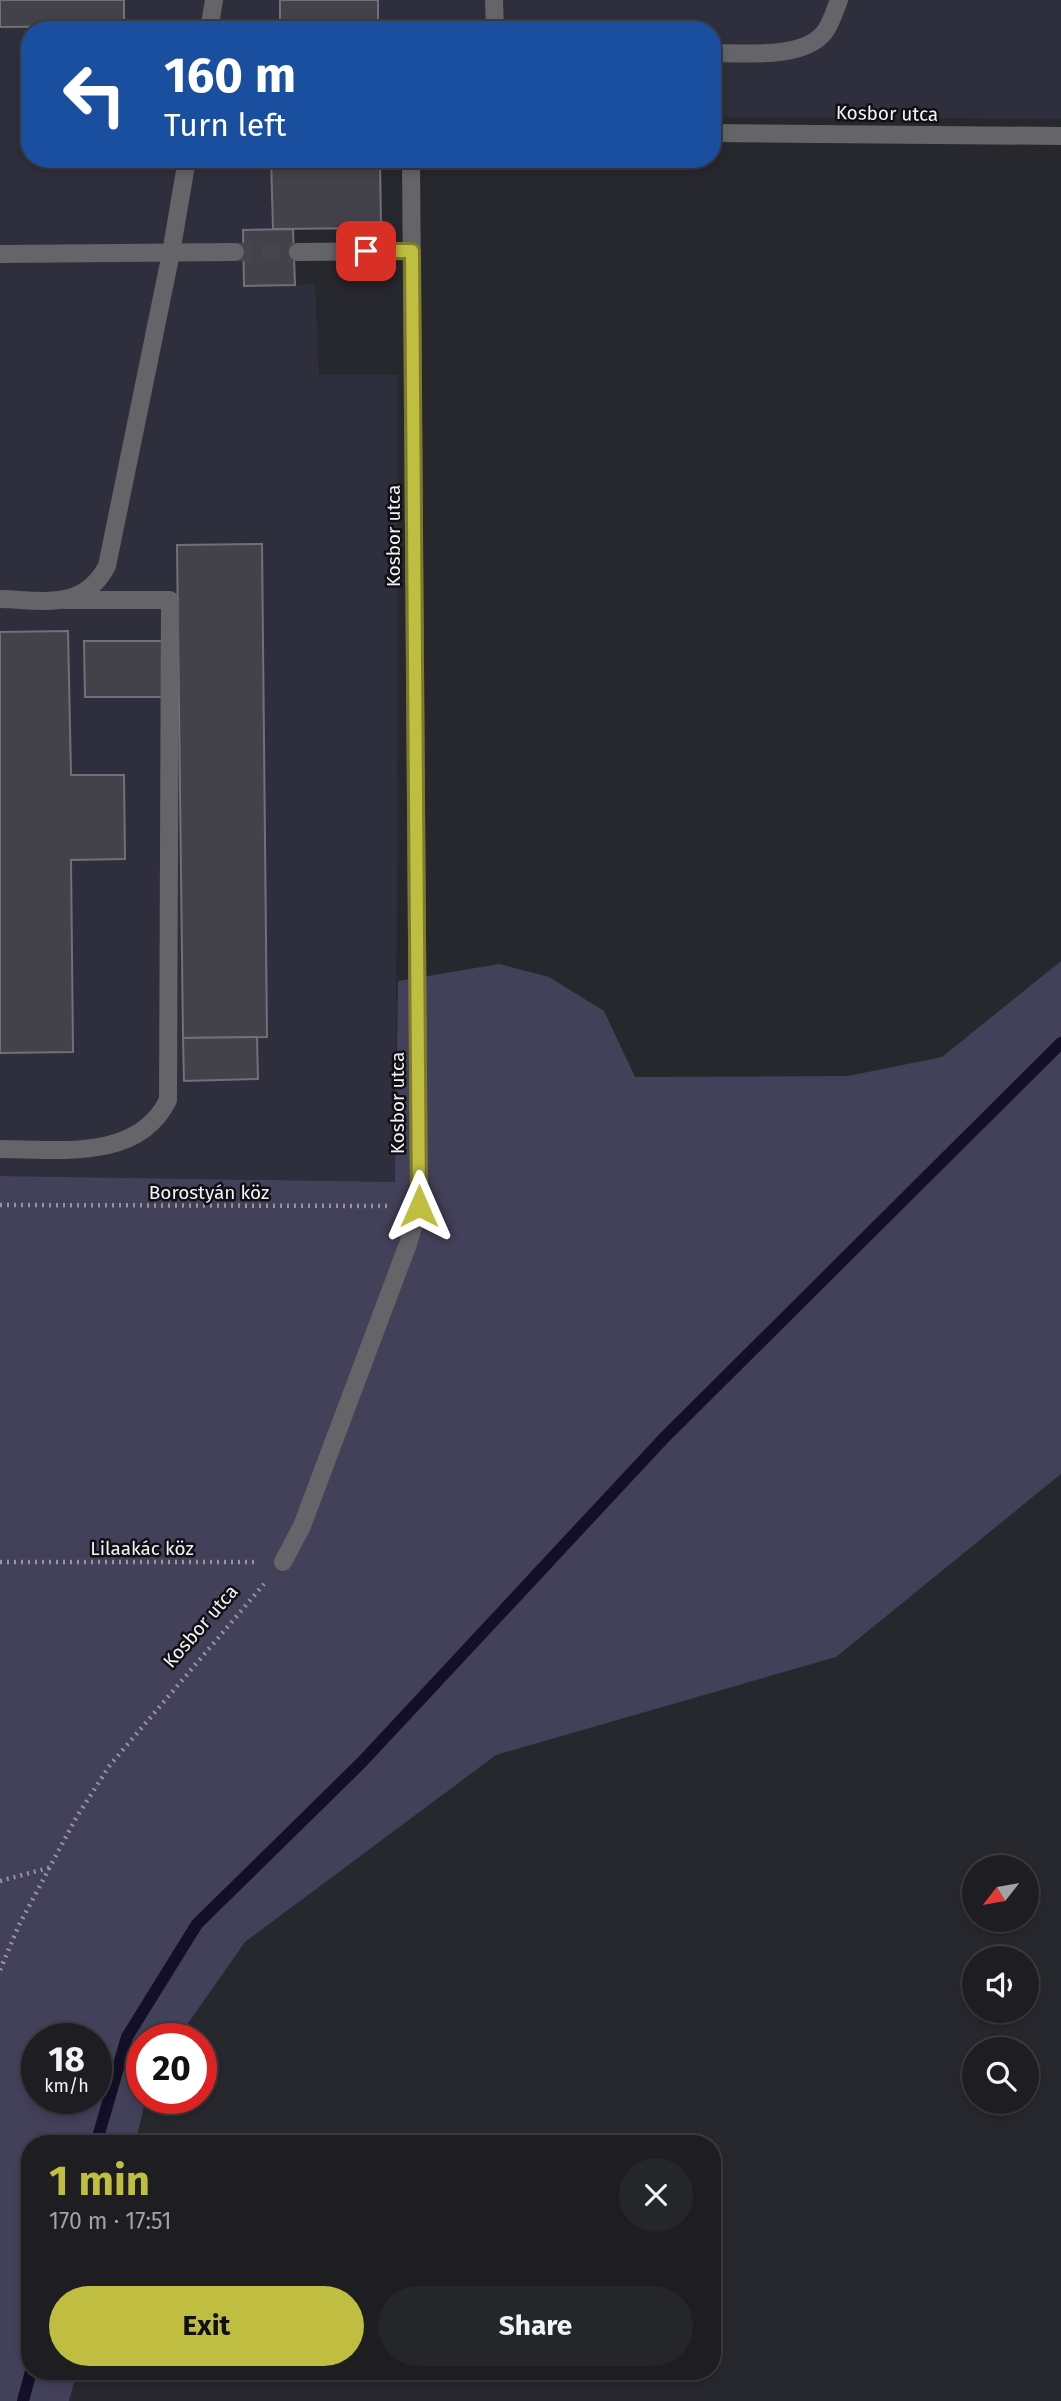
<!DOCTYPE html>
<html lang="en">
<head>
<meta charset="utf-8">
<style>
	:root { --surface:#1d1d22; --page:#25262a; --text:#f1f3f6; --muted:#a0a2a5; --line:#3b3b40; --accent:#bfbe41 }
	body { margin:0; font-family:"Fira Sans",sans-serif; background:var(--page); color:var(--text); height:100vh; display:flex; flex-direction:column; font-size:26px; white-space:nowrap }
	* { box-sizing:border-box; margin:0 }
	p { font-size:23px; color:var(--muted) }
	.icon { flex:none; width:38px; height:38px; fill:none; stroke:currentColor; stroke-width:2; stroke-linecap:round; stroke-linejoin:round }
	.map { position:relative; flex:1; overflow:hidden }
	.details { position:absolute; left:21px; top:2135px; width:700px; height:245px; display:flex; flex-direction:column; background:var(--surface); border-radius:28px; box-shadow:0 4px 10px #0003,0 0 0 2px var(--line) }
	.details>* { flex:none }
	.banner { position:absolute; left:21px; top:21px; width:700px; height:147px; border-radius:28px; box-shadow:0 4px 10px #0003,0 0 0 2px var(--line); background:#1a4fa0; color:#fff; overflow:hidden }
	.needle { width:46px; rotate:239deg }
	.tools { position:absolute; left:962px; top:1855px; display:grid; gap:14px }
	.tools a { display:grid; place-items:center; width:77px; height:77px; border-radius:50%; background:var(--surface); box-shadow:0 4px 10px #0003,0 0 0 2px var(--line); font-size:35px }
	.speed { position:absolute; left:21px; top:2023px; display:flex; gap:14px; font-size:35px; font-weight:700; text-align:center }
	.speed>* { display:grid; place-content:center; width:91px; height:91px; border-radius:50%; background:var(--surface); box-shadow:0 4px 10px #0003,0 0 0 2px var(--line); line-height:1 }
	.speed small { font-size:18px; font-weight:400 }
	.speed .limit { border:10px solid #d22; background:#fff; color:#111 }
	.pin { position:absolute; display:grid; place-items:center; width:60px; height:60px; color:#fff; margin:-30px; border-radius:14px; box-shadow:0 4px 10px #0006 }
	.me { position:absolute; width:77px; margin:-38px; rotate:0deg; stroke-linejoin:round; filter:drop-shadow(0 0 5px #0008) }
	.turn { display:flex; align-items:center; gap:24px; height:147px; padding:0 28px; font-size:32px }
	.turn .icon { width:91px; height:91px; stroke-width:2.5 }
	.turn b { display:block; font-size:49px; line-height:60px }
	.round { display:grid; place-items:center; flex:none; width:74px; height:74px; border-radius:37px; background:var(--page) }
	.headline { display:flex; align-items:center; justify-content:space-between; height:119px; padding:0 28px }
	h1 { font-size:42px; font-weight:700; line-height:52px; color:var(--accent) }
	.button { display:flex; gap:14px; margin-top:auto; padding:14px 28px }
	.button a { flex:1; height:80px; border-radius:42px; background:var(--accent); color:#111; font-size:28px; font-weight:700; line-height:80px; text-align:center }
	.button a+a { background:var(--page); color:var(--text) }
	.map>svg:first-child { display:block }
	.built { fill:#2f2e3c }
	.green { fill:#43405a; fill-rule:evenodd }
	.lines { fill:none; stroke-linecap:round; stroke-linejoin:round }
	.stream { stroke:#130f26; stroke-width:12 }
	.building { fill:#43424a; stroke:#717079; stroke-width:2 }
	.minor-tunnel { stroke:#45454c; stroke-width:18; stroke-dasharray:18 9; stroke-linecap:butt }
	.path { stroke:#94949a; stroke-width:4.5; stroke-dasharray:2 5; stroke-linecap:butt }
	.minor { stroke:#656468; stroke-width:18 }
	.route-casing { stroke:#7c7c2a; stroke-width:18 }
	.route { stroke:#bfbe41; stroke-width:12 }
	.labels { text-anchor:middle; stroke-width:5; stroke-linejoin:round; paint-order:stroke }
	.street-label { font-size:19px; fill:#f2f2f7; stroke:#101014 }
</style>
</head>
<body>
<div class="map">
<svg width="1061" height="2401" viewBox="0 0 1061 2401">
	<rect width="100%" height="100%" fill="#27272e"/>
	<path class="built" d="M0,0H1061V119L712,117V30H30V159H380L381,228L293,229L295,285L315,284L319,375H398L396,1182L0,1176Z"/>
	<path class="green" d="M1061,961V1474L836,1657L496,1755L245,1942L177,2039H142V2098H146L135,2144H30V2371H77L69,2401H0V1176L395,1182L398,981L499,964L549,977L604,1011L635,1077L848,1076L942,1057ZM37,2039H96V2098H37Z"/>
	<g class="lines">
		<g class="stream">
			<path d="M96,2144L127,2037L197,1924L361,1763L664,1438L1061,1043"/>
			<path d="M23,2401L31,2371"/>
		</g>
	</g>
	<g class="building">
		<path d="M0,0H124V26L0,27Z"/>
		<rect x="280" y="0" width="98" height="30"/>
		<path d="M271,159H380L381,228L273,229Z"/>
		<path d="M293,229L295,285L244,286L243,230Z"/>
		<path d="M262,544L267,1037L183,1038L177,545Z"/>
		<path d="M68,631L71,775H124L125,859L71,860L73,1052L0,1053V632Z"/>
		<path d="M84,641H162V697H85Z"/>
		<path d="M257,1037L258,1079L184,1081L183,1038Z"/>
	</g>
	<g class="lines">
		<path class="minor-tunnel" d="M235,252H298"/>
		<g class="path">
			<path d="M0,1205L390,1206"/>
			<path d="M0,1562H254"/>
			<path d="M0,1881L52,1867"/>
			<path d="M0,1970L19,1925L76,1818L110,1765L264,1584"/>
		</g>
		<g class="minor">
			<path d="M494,0L495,30"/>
			<path d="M209,30L214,0"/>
			<path d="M712,53C743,53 807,60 826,30C832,21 835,10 839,0"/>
			<path d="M712,133L1061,136"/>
			<path d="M298,252L412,251"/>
			<path d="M0,254L235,252"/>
			<path d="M0,599C44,600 83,611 107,566L171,253L187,159"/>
			<path d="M0,1149C57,1149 138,1162 168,1100L170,600H64"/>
			<path d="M283,1562L302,1526L408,1244L419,1206L411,159"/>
		</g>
	</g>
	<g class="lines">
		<defs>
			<path id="route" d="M366,251H412L419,1206"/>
		</defs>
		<use href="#route" class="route-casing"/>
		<use href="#route" class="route"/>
	</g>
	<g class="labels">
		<g class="street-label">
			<text transform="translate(887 113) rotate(1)" y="7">Kosbor utca</text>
			<text transform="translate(393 536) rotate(-90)" y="7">Kosbor utca</text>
			<text transform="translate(397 1103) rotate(-90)" y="7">Kosbor utca</text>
			<text x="209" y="1199">Borostyán köz</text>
			<text x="142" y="1555">Lilaakác köz</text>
			<text transform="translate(200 1626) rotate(-49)" y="7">Kosbor utca</text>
		</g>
	</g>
</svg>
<div class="tools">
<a><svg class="needle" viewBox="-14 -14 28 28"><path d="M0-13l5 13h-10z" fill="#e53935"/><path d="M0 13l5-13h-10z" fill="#a0a2a5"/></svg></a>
<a><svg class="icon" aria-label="sound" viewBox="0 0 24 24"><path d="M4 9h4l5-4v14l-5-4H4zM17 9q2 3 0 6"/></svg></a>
<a><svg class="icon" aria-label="search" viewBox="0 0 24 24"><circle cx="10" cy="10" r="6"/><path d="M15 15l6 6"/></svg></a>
</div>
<div class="speed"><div>18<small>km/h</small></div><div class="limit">20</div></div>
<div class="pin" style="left:366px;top:251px;background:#d93025"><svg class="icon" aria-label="arrive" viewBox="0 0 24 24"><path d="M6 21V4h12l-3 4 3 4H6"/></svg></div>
<svg class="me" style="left:419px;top:1206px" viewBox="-20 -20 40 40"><path d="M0-17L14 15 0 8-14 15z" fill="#bfbe41" stroke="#fff" stroke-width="4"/></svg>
<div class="banner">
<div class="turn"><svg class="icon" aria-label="left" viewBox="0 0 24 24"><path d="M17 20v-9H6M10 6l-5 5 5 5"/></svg><div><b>160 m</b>Turn left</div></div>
</div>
<section class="details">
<div class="headline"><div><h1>1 min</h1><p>170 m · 17:51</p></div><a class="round"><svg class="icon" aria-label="close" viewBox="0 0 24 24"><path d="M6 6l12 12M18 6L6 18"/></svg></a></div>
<div class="button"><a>Exit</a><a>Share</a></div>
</section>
</div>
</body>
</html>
